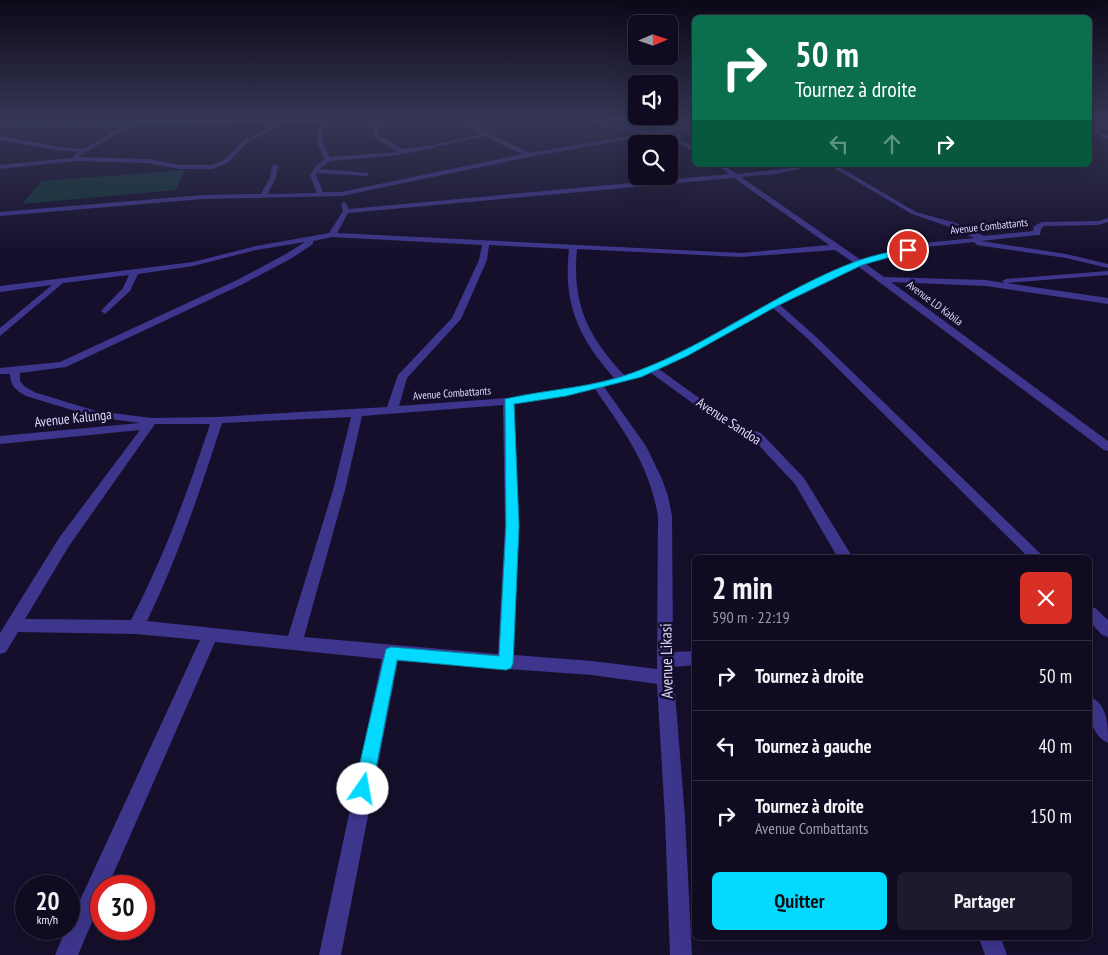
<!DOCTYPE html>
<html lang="fr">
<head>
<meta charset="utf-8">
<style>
	:root { --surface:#100b20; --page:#1e192d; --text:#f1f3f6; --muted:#9c9ba5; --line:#302b3e; --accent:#04daff }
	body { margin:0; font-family:"PT Sans Narrow",sans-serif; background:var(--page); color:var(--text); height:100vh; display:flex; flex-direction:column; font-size:19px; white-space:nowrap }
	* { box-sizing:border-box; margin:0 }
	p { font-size:16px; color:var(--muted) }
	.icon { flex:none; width:28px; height:28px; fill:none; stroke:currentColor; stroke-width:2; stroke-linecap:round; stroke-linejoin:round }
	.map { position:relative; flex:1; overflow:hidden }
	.drawer { position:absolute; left:692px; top:555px; width:400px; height:385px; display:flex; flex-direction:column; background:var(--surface); border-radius:8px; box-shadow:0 5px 20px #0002,0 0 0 1px var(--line) }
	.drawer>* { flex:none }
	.top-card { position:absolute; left:692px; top:15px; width:400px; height:152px; border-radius:8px; box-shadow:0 5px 20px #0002,0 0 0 1px var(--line); background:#0b6e4f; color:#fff; overflow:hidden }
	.needle { width:32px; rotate:88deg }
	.buttons { position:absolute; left:628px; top:15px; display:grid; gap:10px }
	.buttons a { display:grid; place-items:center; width:50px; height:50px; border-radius:8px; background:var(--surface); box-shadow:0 5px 20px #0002,0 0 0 1px var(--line); font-size:25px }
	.speed { position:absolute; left:15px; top:875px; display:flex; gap:10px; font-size:25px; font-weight:700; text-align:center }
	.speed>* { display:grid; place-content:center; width:65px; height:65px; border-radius:50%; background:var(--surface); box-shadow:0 5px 20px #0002,0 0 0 1px var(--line); line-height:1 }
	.speed small { font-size:12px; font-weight:400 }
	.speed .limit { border:8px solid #d22; background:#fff; color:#111 }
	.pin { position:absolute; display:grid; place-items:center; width:42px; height:42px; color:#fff; margin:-21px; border:2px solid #fff; border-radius:50%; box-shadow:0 1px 5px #0007 }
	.me { position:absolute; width:55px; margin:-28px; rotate:12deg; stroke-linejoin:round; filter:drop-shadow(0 0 4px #0008) }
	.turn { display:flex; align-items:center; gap:18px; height:105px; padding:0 20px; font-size:22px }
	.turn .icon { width:65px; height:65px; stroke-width:2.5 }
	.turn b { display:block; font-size:35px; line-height:42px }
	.lanes { display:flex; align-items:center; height:48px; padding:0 20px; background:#0003; justify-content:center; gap:25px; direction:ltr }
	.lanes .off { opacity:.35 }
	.round { display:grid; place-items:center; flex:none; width:52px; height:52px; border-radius:8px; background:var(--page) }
	.headline { display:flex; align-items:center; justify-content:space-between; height:85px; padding:0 20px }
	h1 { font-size:30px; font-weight:600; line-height:38px }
	.button { display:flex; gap:10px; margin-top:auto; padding:10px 20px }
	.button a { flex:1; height:58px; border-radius:8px; background:var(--accent); color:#111; font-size:20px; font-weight:600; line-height:58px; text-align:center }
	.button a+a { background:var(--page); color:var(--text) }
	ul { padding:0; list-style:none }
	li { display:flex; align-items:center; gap:15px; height:70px; padding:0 20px; border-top:1px solid var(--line) }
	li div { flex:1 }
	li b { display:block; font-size:19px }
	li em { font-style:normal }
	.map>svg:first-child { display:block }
	.green { fill:#113535 }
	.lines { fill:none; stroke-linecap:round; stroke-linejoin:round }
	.street { fill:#3e368d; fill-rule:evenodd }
	.route { fill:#04daff; stroke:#038ea6 }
	.labels { text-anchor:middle; stroke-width:5; stroke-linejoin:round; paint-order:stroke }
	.far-street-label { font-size:11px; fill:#dfd8ff; stroke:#150f2b }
	.street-label { font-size:14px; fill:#dfd8ff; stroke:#150f2b }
	.near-street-label { font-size:16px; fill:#dfd8ff; stroke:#150f2b }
</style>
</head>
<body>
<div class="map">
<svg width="1108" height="955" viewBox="0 0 1108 955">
	<rect width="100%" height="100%" fill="#150f2b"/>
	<path class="green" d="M185,170L176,190L22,204L42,181Z"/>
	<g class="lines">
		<g class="street">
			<path d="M211,120H334C315,126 323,145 330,157L397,152L374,137L373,120H377L379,135L402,149L429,146L481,134L473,130L463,120H468L477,128L530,153L643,134L584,120H595L651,132L660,131L647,120H653L665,130L680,126L681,120H686L684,128L668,133L670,134L667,136L659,134L677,138L695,148V152L673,140L651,135L529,157L341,196L203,199L0,216V212L203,195L261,194L270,177L272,166L275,164L278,166L276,177L268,194L317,193L310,175L316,166L325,159C317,145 312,134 325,122H285L247,143L227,163L212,169H180L147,163L75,161L0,169V165L72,158L79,151H61L0,140V136L61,147L84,149L125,125L0,127V123ZM281,122L243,141L223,161L211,165H180L147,159L78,157L132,125ZM485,136L523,154L341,192H323L316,175L317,173L367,176L369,173L319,169L330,161L399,155Z"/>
			<path d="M1090,127L1108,135V139L1090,131Z"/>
			<path d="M717,165H724L737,174L816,165L777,174L741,177L861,260L925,243L974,238L950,227L912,214L829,165H836L916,212L956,223L984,236L1033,231L1034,226L1042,222L1098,221L1108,218V222L1098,225L1044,226L1041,229L1040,235H1037L981,241L1066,254L1108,264V268L1066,258L977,245L974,242L925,247L866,264L884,277L986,280L1005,283L1002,281L1006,279L1108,271V275L1006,283L1108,298V304L986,286L891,282L1108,441V451L1104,450L859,267L780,305L814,335L1045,558H1029L808,339L773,308L659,369L735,424L761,433L804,478L853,558H838L795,484L753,439L727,428L651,373L642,377L604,387L646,446L662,479L668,496L672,516L673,652L695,651V665L673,667L685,818L692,955H670L665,818L657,684L592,675L398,661L341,955H319L382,659L215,642L108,886H101V901L78,955H55L66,929H69V924L200,640L136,634L18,632L6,652L0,654V633L59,538L140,430L0,444V436L140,423L95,417L26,396C17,391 10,386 10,374H0V368L60,362L237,280L286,254L305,242L256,250L193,266L138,274L130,291L105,314L101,311L123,288L129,275L63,283L0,336V328L52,285L0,292V286L193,262L256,246L329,233L343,211L341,204L344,202L346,203L349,209L729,174ZM734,178L829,245L741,253L337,233L348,213ZM332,237L482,245L479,260L452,318L398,375L387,407L217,417L152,418L96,411L34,392L24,386L20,381V373L66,367L243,284L292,258L313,244V241ZM489,245L569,249C563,304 578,337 614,378L566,390L508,398L399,406L407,378L461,319L487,260ZM577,249L741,257L835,250L854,263C816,281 778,299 740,319C704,339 665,365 624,375C587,335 572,304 577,249ZM595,389C624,431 649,464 658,516L657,669L592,661L514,655L519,526L514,403L566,396ZM503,405L505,526L498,654L304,637L345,490L362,416ZM351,417L333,490L288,636L147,621C178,557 200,491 222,423ZM155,424H210C188,491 164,557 131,620L25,619L69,546Z"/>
			<path d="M1090,606L1095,608L1108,620V637L1102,635L1090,622Z"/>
			<path d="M1090,697C1108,704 1108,726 1108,743C1090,735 1090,714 1090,697Z"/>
			<path d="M979,938H1001L1007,955H985Z"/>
		</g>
	</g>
	<linearGradient id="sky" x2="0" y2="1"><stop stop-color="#0c0818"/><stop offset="0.47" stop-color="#353755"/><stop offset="1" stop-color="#353755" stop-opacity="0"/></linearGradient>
	<rect width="1108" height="254" fill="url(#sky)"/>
	<path class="route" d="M908,248L911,251L862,265L777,306L687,356L641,377L566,396L514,404L519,526L513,663L511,668L506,670L397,660L372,789L369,796L363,798L357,796L354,789L386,649L391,647L499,656L506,526L505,399C548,389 594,388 635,372C713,343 779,290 857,261C873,255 891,252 908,248Z"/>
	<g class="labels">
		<g class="far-street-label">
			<text transform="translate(989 226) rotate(-6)" y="4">Avenue Combattants</text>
			<text transform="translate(935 303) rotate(37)" y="4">Avenue LD Kabila</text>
			<text transform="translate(452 393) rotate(-4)" y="4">Avenue Combattants</text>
		</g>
		<g class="street-label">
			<text transform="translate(73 418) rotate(-6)" y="5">Avenue Kalunga</text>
			<text transform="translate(729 421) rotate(33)" y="5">Avenue Sandoa</text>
		</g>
		<g class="near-street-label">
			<text transform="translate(666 661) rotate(-91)" y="6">Avenue Likasi</text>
		</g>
	</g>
</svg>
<div class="buttons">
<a><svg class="needle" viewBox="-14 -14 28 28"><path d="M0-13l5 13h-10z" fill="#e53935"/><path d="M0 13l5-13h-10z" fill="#9c9ba5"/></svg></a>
<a><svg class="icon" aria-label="sound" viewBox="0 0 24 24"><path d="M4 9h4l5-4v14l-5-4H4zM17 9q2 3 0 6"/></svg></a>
<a><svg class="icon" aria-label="search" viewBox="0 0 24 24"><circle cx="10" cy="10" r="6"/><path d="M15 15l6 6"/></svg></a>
</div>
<div class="speed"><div>20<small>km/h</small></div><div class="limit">30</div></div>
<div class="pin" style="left:908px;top:250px;background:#d93025"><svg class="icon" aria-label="arrive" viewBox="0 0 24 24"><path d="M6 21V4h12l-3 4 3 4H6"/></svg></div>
<svg class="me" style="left:363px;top:789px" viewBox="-20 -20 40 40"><circle r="19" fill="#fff"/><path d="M0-13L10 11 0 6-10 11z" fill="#04daff"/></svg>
<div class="top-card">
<div class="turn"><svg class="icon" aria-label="right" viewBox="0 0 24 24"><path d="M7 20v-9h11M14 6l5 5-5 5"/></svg><div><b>50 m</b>Tournez à droite</div></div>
<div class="lanes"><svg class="icon off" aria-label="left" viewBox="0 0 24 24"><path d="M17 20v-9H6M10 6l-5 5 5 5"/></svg><svg class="icon off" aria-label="ahead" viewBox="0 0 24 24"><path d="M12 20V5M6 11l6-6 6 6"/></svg><svg class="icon" aria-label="right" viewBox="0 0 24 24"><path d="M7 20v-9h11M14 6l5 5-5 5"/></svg></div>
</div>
<section class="drawer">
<div class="headline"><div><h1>2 min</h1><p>590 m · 22:19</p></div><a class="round" style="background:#d93025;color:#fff"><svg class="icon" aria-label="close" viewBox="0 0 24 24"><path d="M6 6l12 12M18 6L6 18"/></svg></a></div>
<ul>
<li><svg class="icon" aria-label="right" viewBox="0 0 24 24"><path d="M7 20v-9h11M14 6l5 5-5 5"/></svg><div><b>Tournez à droite</b></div><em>50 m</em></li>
<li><svg class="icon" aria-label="left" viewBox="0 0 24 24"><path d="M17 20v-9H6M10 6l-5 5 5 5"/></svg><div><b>Tournez à gauche</b></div><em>40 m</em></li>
<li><svg class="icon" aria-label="right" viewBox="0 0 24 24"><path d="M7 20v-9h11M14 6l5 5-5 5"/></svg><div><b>Tournez à droite</b><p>Avenue Combattants</p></div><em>150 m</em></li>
</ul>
<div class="button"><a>Quitter</a><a>Partager</a></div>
</section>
</div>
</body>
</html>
